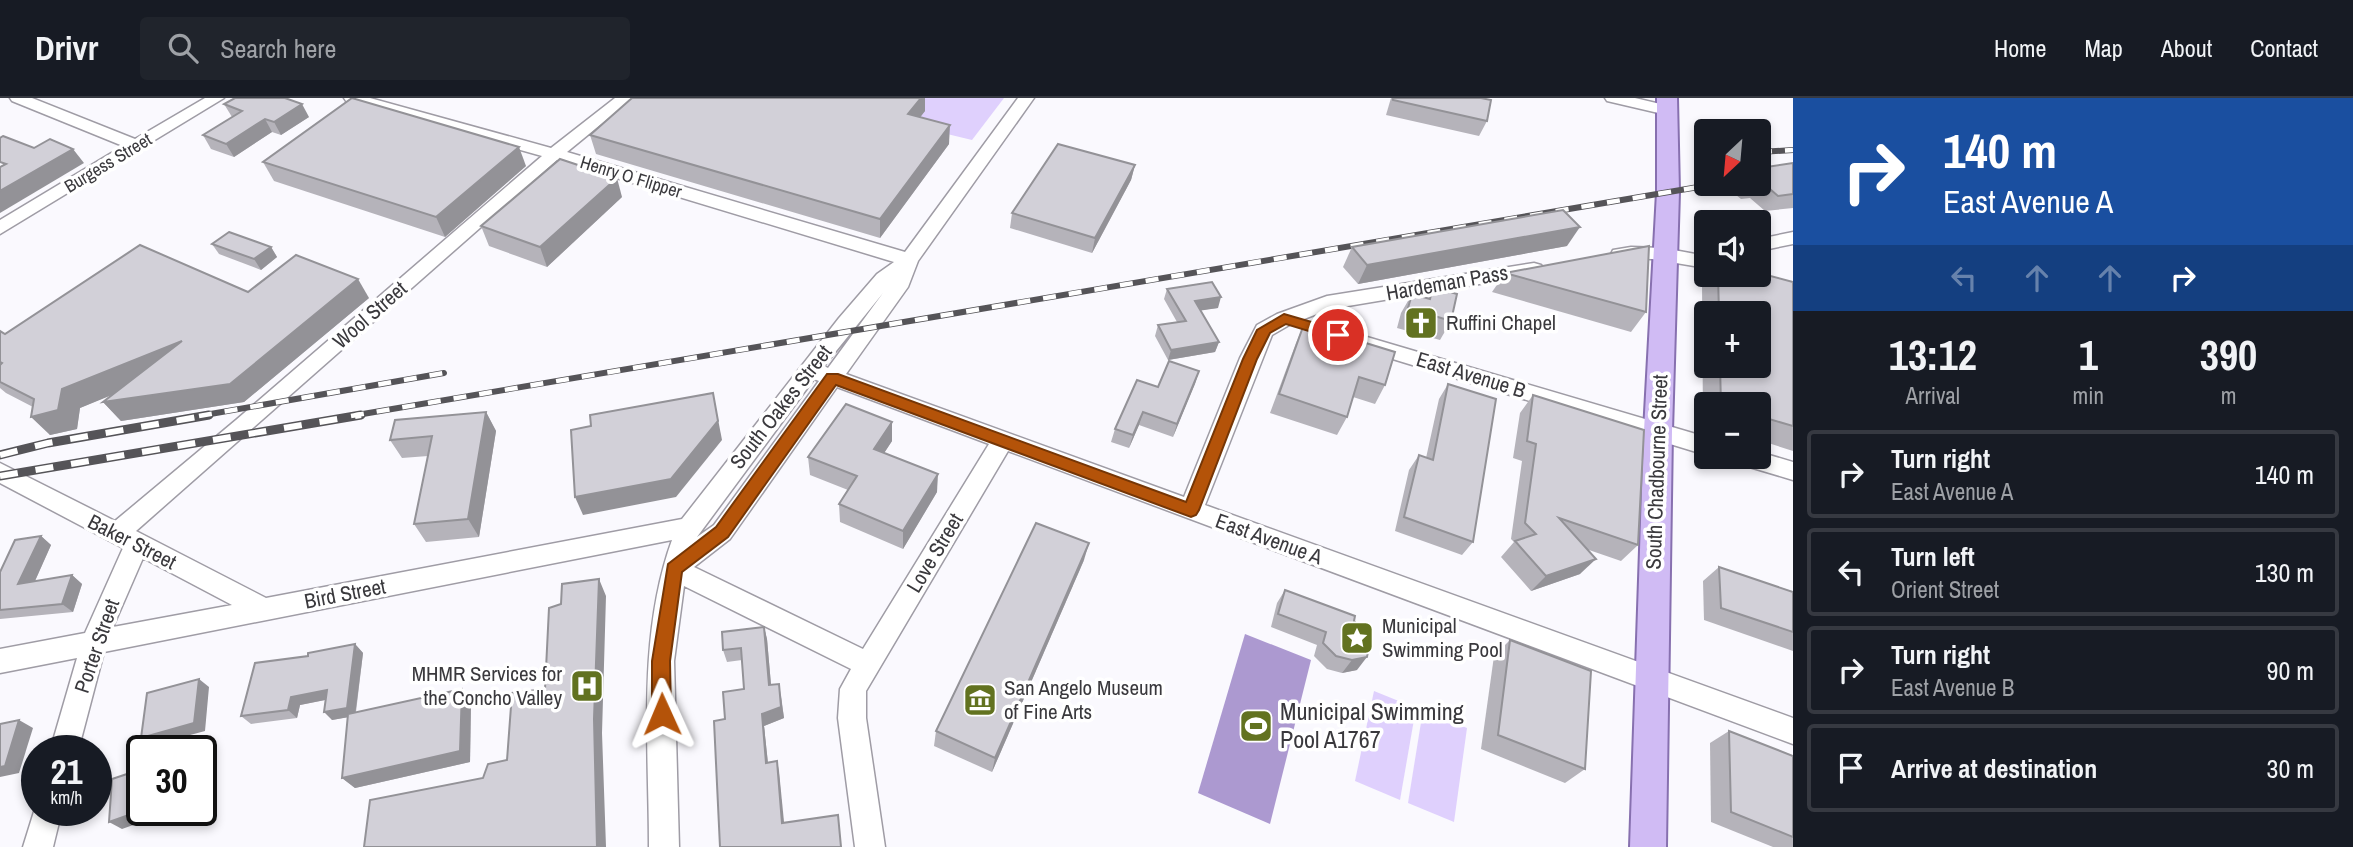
<!DOCTYPE html>
<html lang="en">
<head>
<meta charset="utf-8">
<style>
	:root { --surface:#171b24; --page:#20242c; --text:#f1f3f6; --muted:#9ea1a6; --line:#363941 }
	body { margin:0; font-family:"Archivo Narrow",sans-serif; background:var(--page); color:var(--text); height:100vh; display:flex; flex-direction:column; font-size:26px; white-space:nowrap }
	* { box-sizing:border-box; margin:0 }
	p { font-size:23px; color:var(--muted) }
	.icon { flex:none; width:38px; height:38px; fill:none; stroke:currentColor; stroke-width:2; stroke-linecap:round; stroke-linejoin:round }
	.map { position:relative; flex:1; overflow:hidden }
	.drawer { display:flex; flex-direction:column; background:var(--surface); width:560px }
	.drawer>* { flex:none }
	.banner { background:#1a4fa0; color:#fff; overflow:hidden }
	.needle { width:46px; rotate:206deg }
	.tools { position:absolute; left:1694px; top:21px; display:grid; gap:14px }
	.tools a { display:grid; place-items:center; width:77px; height:77px; border-radius:7px; background:var(--surface); box-shadow:0 4px 10px #0003; font-size:35px }
	.speed { position:absolute; left:21px; top:637px; display:flex; gap:14px; font-size:35px; font-weight:700; text-align:center }
	.speed>* { display:grid; place-content:center; width:91px; height:91px; border-radius:50%; background:var(--surface); box-shadow:0 4px 10px #0003; line-height:1 }
	.speed small { font-size:18px; font-weight:400 }
	.speed .limit { border:4px solid #111; border-radius:10px; background:#fff; color:#111 }
	.pin { position:absolute; display:grid; place-items:center; width:60px; height:60px; color:#fff; margin:-30px; border:4px solid #fff; border-radius:50%; box-shadow:0 2px 7px #0007 }
	.me { position:absolute; width:77px; margin:-38px; rotate:359deg; stroke-linejoin:round; filter:drop-shadow(0 0 5px #0008) }
	.turn { display:flex; align-items:center; gap:24px; height:147px; padding:0 35px; font-size:32px }
	.turn .icon { width:91px; height:91px; stroke-width:2.5 }
	.turn b { display:block; font-size:49px; line-height:60px }
	.lanes { display:flex; align-items:center; height:66px; padding:0 35px; background:#0003; justify-content:center; gap:35px; direction:ltr }
	.lanes .off { opacity:.35 }
	.eta { display:flex; justify-content:space-evenly; align-items:center; height:119px; text-align:center }
	.eta b { font-size:42px; font-weight:700; line-height:49px }
	ul { padding:0; list-style:none }
	li { display:flex; align-items:center; gap:21px; height:88px; margin:0 14px 10px; padding:0 21px; border:4px solid var(--line); border-radius:7px }
	li div { flex:1 }
	li b { display:block; font-size:26px }
	li em { font-style:normal }
	header { display:flex; align-items:center; gap:42px; box-sizing:border-box; height:98px; padding:0 35px; background:var(--surface); border-bottom:2px solid var(--line) }
	header strong { font-size:33px }
	nav { display:flex; gap:38px; margin-inline-start:auto; font-size:24px }
	.search { width:490px; height:63px; background:var(--page); display:flex; align-items:center; gap:18px; box-sizing:border-box; padding:0 24px; border-radius:7px; color:var(--muted); font-size:26px }
	main { display:flex; flex:1; min-height:0 }
	.map>svg:first-child { display:block }
	.green { fill:#dfd0fd }
	.water { fill:#ac99d0 }
	.lines { fill:none; stroke-linecap:round; stroke-linejoin:round }
	.minor-casing { stroke:#9f9ca5; stroke-width:3 }
	.major-casing { stroke:#8770af; stroke-width:4 }
	.minor { fill:#fff; fill-rule:evenodd }
	.major { fill:#d0bbf4; fill-rule:evenodd }
	.rail-far1-casing { stroke:#555458; stroke-width:6 }
	.rail-casing { stroke:#555458; stroke-width:9 }
	.rail-far1 { stroke:#fff; stroke-width:4.5; stroke-dasharray:13; stroke-linecap:butt }
	.rail { stroke:#fff; stroke-width:6; stroke-dasharray:18; stroke-linecap:butt }
	.wall { fill:#b5b3ba; fill-rule:evenodd }
	.shaded-wall { fill:#939297 }
	.building { fill:#d2d0d8; stroke:#939297; stroke-width:2 }
	.route { fill:#b45309; stroke:#753606; stroke-width:2 }
	.labels { text-anchor:middle; stroke-width:7; stroke-linejoin:round; paint-order:stroke }
	.far-street-label { font-size:18px; fill:#3a393d; stroke:#fff }
	.street-label { font-size:21px; fill:#3a393d; stroke:#fff }
	.poi-label { font-size:21px; fill:#3a393d; stroke:#fff; text-anchor:start }
	.near-poi-label { font-size:24px; fill:#3a393d; stroke:#fff; text-anchor:start }
</style>
</head>
<body>
<header>
<strong>Drivr</strong>
<div class="search"><svg class="icon" aria-label="search" viewBox="0 0 24 24"><circle cx="10" cy="10" r="6"/><path d="M15 15l6 6"/></svg>Search here</div>
<nav><a>Home</a><a>Map</a><a>About</a><a>Contact</a></nav>
</header>
<main>
<div class="map">
<svg width="1793" height="749" viewBox="0 0 1793 749">
	<rect width="100%" height="100%" fill="#faf9fe"/>
	<g class="green">
		<path d="M798,0H1004L972,42Z"/>
		<path d="M1374,593L1416,610L1400,702L1355,683Z"/>
		<path d="M1423,612L1467,630L1454,724L1408,705Z"/>
	</g>
	<path class="water" d="M1245,536L1311,562L1270,726L1198,695Z"/>
	<g class="lines">
		<defs>
			<g id="minor">
				<path d="M10,0H32L135,41L205,0H224L0,136V122L123,48L12,3Z"/>
				<path d="M344,0H370L551,50L615,0H633L567,54L905,154L1018,0H1034L918,163L908,189L846,276L1184,399L1240,260L1257,227L1277,216L1327,198L1534,165L1541,167L1544,171L1541,175L1534,177L1330,211L1291,226L1272,237L1205,407L1793,620V646L1008,353L866,593V620L885,749H855L838,620L840,591L851,571L684,488L674,563L679,749H649C649,648 637,539 672,442L104,554L78,653H50L77,560L0,575V551L85,535L123,450L0,385V365L115,423L236,322L542,58L346,3ZM557,62L894,164L877,176L839,220L682,421L266,500L136,433ZM883,195L828,270L824,268ZM814,281L819,283L714,427L697,439ZM837,289L989,346L863,551L694,469L730,441ZM143,460L232,507L113,529Z"/>
				<path d="M1605,0H1635L1673,9L1675,12L1667,17L1607,3Z"/>
				<path d="M1793,134V146L1759,153V141Z"/>
				<path d="M1631,149L1663,150L1706,158V170L1652,161L1613,160L1611,156L1613,152Z"/>
				<path d="M1367,239L1706,339V357L1360,251L1357,246L1360,241Z"/>
				<path d="M1759,354L1793,364V382L1736,365L1733,359H1759Z"/>
				<path d="M37,704V712H62L53,749H23Z"/>
			</g>
			<path id="major" d="M1657,0H1677L1679,94L1672,333L1666,749H1630L1644,333L1657,94Z"/>
		</defs>
		<use href="#minor" class="minor-casing"/>
		<use href="#major" class="major-casing"/>
		<use href="#minor" class="minor"/>
		<use href="#major" class="major"/>
		<defs>
			<g id="rail-far1">
				<path d="M1759,54L1793,52"/>
				<path d="M199,318L444,275"/>
				<path d="M351,318L1716,86"/>
			</g>
			<g id="rail">
				<path d="M0,357L48,345L209,317"/>
				<path d="M0,378L361,317"/>
			</g>
		</defs>
		<use href="#rail-far1" class="rail-far1-casing"/>
		<use href="#rail" class="rail-casing"/>
		<use href="#rail-far1" class="rail-far1"/>
		<use href="#rail" class="rail"/>
	</g>
	<g class="wall">
		<path d="M1391,0H1481L1487,23L1479,38L1386,17Z"/>
		<path d="M224,6L309,19L281,37L272,34L234,59L211,51L203,37L232,19Z"/>
		<path d="M925,13L920,19L949,46L880,140L596,56L590,37Z"/>
		<path d="M263,64L526,68L445,139L274,83Z"/>
		<path d="M1793,65V110L1765,113L1750,100L1741,101L1725,88L1726,86H1759Z"/>
		<path d="M1135,67L1131,82L1092,155L1010,130L1012,115Z"/>
		<path d="M622,99L547,169L489,148L481,128Z"/>
		<path d="M212,146L271,149L277,159L261,172L219,156Z"/>
		<path d="M1567,148L1358,186L1343,169L1352,149Z"/>
		<path d="M1505,175L1646,214L1631,234L1492,194Z"/>
		<path d="M1708,177H1759L1793,184V353L1759,342V306H1706V327L1703,326L1702,184ZM1706,215H1759V268H1706Z"/>
		<path d="M1433,189L1451,223L1440,242L1397,230L1401,215L1412,196L1426,200Z"/>
		<path d="M1167,191L1218,210L1200,212L1219,244L1215,254L1168,262L1155,238L1158,227L1177,224L1164,201Z"/>
		<path d="M369,200L244,304L121,323L103,304L115,295L80,310L77,331L50,337L33,309L6,295L0,290V233L5,236Z"/>
		<path d="M1304,226L1385,287L1375,306L1353,299L1347,319L1337,337L1270,315L1296,245Z"/>
		<path d="M1199,273L1173,339L1139,327L1129,350L1111,344L1115,331L1158,289Z"/>
		<path d="M1448,286L1473,444L1462,457L1395,433L1409,372L1419,357L1426,360L1439,301Z"/>
		<path d="M1533,297L1638,447L1621,463L1589,452L1580,476L1531,493L1501,459L1514,444L1511,441L1522,363L1513,360L1520,315Z"/>
		<path d="M486,314L496,333L479,439L426,444L414,426L428,358L402,360L390,342Z"/>
		<path d="M892,324V343L884,355L937,394L903,451L840,424L839,406L848,392L810,377L808,359Z"/>
		<path d="M41,438L51,447L35,483L72,477L82,486L73,514L0,521V474Z"/>
		<path d="M1084,462L992,674L934,648L936,633Z"/>
		<path d="M1719,469L1793,494V553L1704,522L1703,483Z"/>
		<path d="M1285,492L1354,523L1357,572L1342,575L1327,571L1314,558L1317,547L1271,529L1277,505Z"/>
		<path d="M764,529L767,541L771,587L781,597L784,620L764,628L768,665L779,673L720,749L725,621L744,591L742,562L727,564L723,552Z"/>
		<path d="M1510,542L1585,671L1565,685L1481,651L1494,558Z"/>
		<path d="M355,546L363,555L356,614L471,603L470,664L355,690L342,680L348,619L332,622L325,602L300,607L297,620L251,626L241,618L308,558Z"/>
		<path d="M1729,633L1793,658V749H1773L1711,724L1710,645Z"/>
	</g>
	<g class="shaded-wall">
		<path d="M921,0H925V13L908,35V16Z"/>
		<path d="M302,6L309,19L281,37L274,24Z"/>
		<path d="M265,21L272,34L234,59L226,46Z"/>
		<path d="M950,27L949,46L880,140V121Z"/>
		<path d="M519,49L526,68L445,139L436,119Z"/>
		<path d="M73,51L84,65L0,115V93Z"/>
		<path d="M1135,67L1131,82L1092,155L1095,140Z"/>
		<path d="M617,80L622,99L547,169L540,149Z"/>
		<path d="M1580,129L1567,148L1358,186L1367,167Z"/>
		<path d="M271,149L277,159L261,172L254,161Z"/>
		<path d="M358,181L369,200L244,304L121,323L103,304Z"/>
		<path d="M1221,199L1218,210L1191,214L1195,203Z"/>
		<path d="M182,243L198,262L80,310L77,331L50,337L31,319L62,291Z"/>
		<path d="M1219,244L1215,254L1168,262L1171,252Z"/>
		<path d="M1199,273L1195,286L1173,339L1177,326Z"/>
		<path d="M713,295L722,342L676,399L583,417L575,399Z"/>
		<path d="M486,314L496,333L479,439L468,421Z"/>
		<path d="M1143,314L1139,327L1129,350L1133,337Z"/>
		<path d="M892,324V343L875,369L874,351Z"/>
		<path d="M938,376L937,394L903,451V433Z"/>
		<path d="M41,438L51,447L30,494L18,486Z"/>
		<path d="M1089,445L1084,462L992,674L995,660Z"/>
		<path d="M1596,461L1580,476L1531,493L1546,478Z"/>
		<path d="M72,477L82,486L73,514L62,506Z"/>
		<path d="M599,481L606,498L602,635L606,749H597L594,621Z"/>
		<path d="M764,529L767,541L772,598L769,587Z"/>
		<path d="M355,546L363,555L355,618L332,622L324,614Z"/>
		<path d="M1367,559L1357,572L1342,575L1352,562Z"/>
		<path d="M199,581L209,589L205,633L153,647L141,640Z"/>
		<path d="M779,586L784,620L764,628L769,675L766,665L762,616Z"/>
		<path d="M462,591L471,603L470,664L355,690L342,680Z"/>
		<path d="M327,592L335,600L300,607L297,620L288,612L291,599Z"/>
		<path d="M19,622L33,630L19,675L0,679V669Z"/>
		<path d="M777,663L779,673L785,734L782,725Z"/>
		<path d="M143,712H175L122,731L109,724Z"/>
	</g>
	<g class="building">
		<path d="M235,0H285L302,6L274,24L265,21L226,46L203,37L242,13L224,6Z"/>
		<path d="M352,0L519,49L436,119L263,64Z"/>
		<path d="M632,0H921L908,16L950,27L880,121L590,37Z"/>
		<path d="M1393,0H1481L1491,2L1487,23L1393,2Z"/>
		<path d="M3,38L34,50L50,41L73,51L0,93V69L6,66L0,64V40Z"/>
		<path d="M1058,46L1135,67L1095,140L1012,115Z"/>
		<path d="M560,61L617,80L540,149L481,128Z"/>
		<path d="M1793,65V96L1778,98L1763,85L1759,86V70Z"/>
		<path d="M1563,112L1580,129L1367,167L1352,149Z"/>
		<path d="M229,134L271,149L254,161L212,146Z"/>
		<path d="M140,147L248,194L296,157L358,181L230,286L103,304L182,243L62,291L58,312L31,319L34,301L0,284V267L2,265L0,264V233L5,236Z"/>
		<path d="M1649,148L1646,214L1505,175Z"/>
		<path d="M1759,175L1793,184V328L1759,318V306H1721L1720,268H1759V215H1719L1718,177H1759Z"/>
		<path d="M1212,184L1221,199L1195,203L1219,244L1171,252L1158,227L1186,223L1167,191Z"/>
		<path d="M1433,189L1457,196L1451,223L1408,210L1412,196L1430,201Z"/>
		<path d="M1304,226L1395,254L1385,287L1359,279L1347,319L1279,296Z"/>
		<path d="M1169,263L1199,273L1177,326L1143,314L1133,337L1115,331L1137,282L1158,289Z"/>
		<path d="M1448,286L1496,301L1473,444L1404,419L1419,357L1433,362Z"/>
		<path d="M713,295L718,323L671,381L575,399L571,332L591,328L590,317Z"/>
		<path d="M1533,297L1644,332L1638,447L1559,420L1596,461L1546,478L1515,443L1536,436L1525,425L1536,346L1527,343Z"/>
		<path d="M846,306L892,324L874,351L938,376L903,433L839,406L857,378L808,359Z"/>
		<path d="M486,314L468,421L414,426L432,338L390,342L395,322Z"/>
		<path d="M1036,425L1089,445L995,660L936,633Z"/>
		<path d="M41,438L18,486L72,477L62,506L0,512V474L15,442Z"/>
		<path d="M1719,469L1793,494V534L1721,510Z"/>
		<path d="M599,481L594,621L597,749H364L370,702L483,680L488,666L507,662L512,595L545,591L549,510L561,506L562,486Z"/>
		<path d="M1285,492L1355,518L1354,523L1370,542L1367,559L1352,562L1336,558L1323,545L1326,534L1278,516Z"/>
		<path d="M764,529L769,587L779,586L781,609L762,616L766,665L777,663L782,725L838,717L841,749H720L714,623L725,621L723,594L744,591L741,550L723,552L722,534Z"/>
		<path d="M1510,542L1591,573L1585,671L1498,637Z"/>
		<path d="M355,546L347,610L324,614L327,592L291,599L288,612L241,618L255,565L308,558V555Z"/>
		<path d="M199,581L194,625L141,640L147,595Z"/>
		<path d="M462,591L460,653L342,680L348,616Z"/>
		<path d="M19,622L5,668L0,669V626Z"/>
		<path d="M1729,633L1793,658V739L1731,714Z"/>
		<path d="M142,671V712H143L109,724L112,681Z"/>
	</g>
	<path class="route" d="M1284,216L1343,233L1345,237L1338,242L1286,226L1270,235L1257,261L1199,412L1196,417L1191,419L836,287L728,439L682,474L670,563L671,616L669,622L662,625L655,622L652,616V563L668,466L716,429L827,276H838L1186,404L1243,261L1257,232Z"/>
	<defs>
		<symbol id="church-square" viewBox="-11 -11 22 22"><rect x="-9" y="-9" width="18" height="18" rx="4" fill="#627220" stroke="#fff"/><path d="M-1.2-6h2.4v3.5h3.3v2.4h-3.3V6h-2.4V-.1h-3.3v-2.4h3.3Z" fill="#fff"/></symbol>
		<symbol id="sight-square" viewBox="-11 -11 22 22"><rect x="-9" y="-9" width="18" height="18" rx="4" fill="#627220" stroke="#fff"/><path d="M0-6L1.8-2.2L6-1.7L2.9 1.2L3.7 5.4L0 3.3L-3.7 5.4L-2.9 1.2L-6-1.7L-1.8-2.2Z" fill="#fff"/></symbol>
		<symbol id="hospital-square" viewBox="-11 -11 22 22"><rect x="-9" y="-9" width="18" height="18" rx="4" fill="#627220" stroke="#fff"/><path d="M-5-5h3v3.5h4V-5h3V5h-3V1.5h-4V5h-3Z" fill="#fff"/></symbol>
		<symbol id="museum-square" viewBox="-11 -11 22 22"><rect x="-9" y="-9" width="18" height="18" rx="4" fill="#627220" stroke="#fff"/><path d="M0-6L6-3V-2H-6V-3ZM-5-1h2V3h-2ZM-1-1h2V3h-2ZM3-1h2V3H3ZM-6 4H6V6H-6Z" fill="#fff"/></symbol>
		<symbol id="stadium-square" viewBox="-11 -11 22 22"><rect x="-9" y="-9" width="18" height="18" rx="4" fill="#627220" stroke="#fff"/><path d="M0-5a6.5 5 0 1 0 0 10a6.5 5 0 1 0 0-10ZM-3.5-1.8h7v3.6h-7Z" fill="#fff"/></symbol>
	</defs>
	<g fill-rule="evenodd">
		<use href="#church-square" x="1402" y="206" width="38" height="38"/>
		<use href="#sight-square" x="1338" y="521" width="38" height="38"/>
		<use href="#hospital-square" x="568" y="569" width="38" height="38"/>
		<use href="#museum-square" x="961" y="583" width="38" height="38"/>
		<use href="#stadium-square" x="1237" y="609" width="38" height="38"/>
	</g>
	<g class="labels">
		<g class="far-street-label">
			<text transform="translate(108 65) rotate(-31)" y="6">Burgess Street</text>
			<text transform="translate(631 79) rotate(17)" y="6">Henry O Flipper</text>
		</g>
		<g class="street-label">
			<text transform="translate(1447 185) rotate(-10)" y="7">Hardeman Pass</text>
			<text transform="translate(370 217) rotate(-41)" y="7">Wool Street</text>
			<text transform="translate(1471 277) rotate(17)" y="7">East Avenue B</text>
			<text transform="translate(781 309) rotate(-52)" y="7">South Oakes Street</text>
			<text transform="translate(1657 374) rotate(-88)" y="7">South Chadbourne Street</text>
			<text transform="translate(1269 441) rotate(20)" y="7">East Avenue A</text>
			<text transform="translate(132 444) rotate(27)" y="7">Baker Street</text>
			<text transform="translate(935 455) rotate(-59)" y="7">Love Street</text>
			<text transform="translate(345 496) rotate(-11)" y="7">Bird Street</text>
			<text transform="translate(97 548) rotate(-71)" y="7">Porter Street</text>
		</g>
		<g class="poi-label">
			<text x="1446" y="232">Ruffini Chapel</text>
			<text x="1382" y="535">Municipal<tspan x="1382" dy="24">Swimming Pool</tspan></text>
			<text x="562" y="583" text-anchor="end">MHMR Services for<tspan x="562" dy="24">the Concho Valley</tspan></text>
			<text x="1004" y="597">San Angelo Museum<tspan x="1004" dy="24">of Fine Arts</tspan></text>
		</g>
		<g class="near-poi-label">
			<text x="1280" y="622">Municipal Swimming<tspan x="1280" dy="28">Pool A1767</tspan></text>
		</g>
	</g>
</svg>
<div class="tools">
<a><svg class="needle" viewBox="-14 -14 28 28"><path d="M0-13l5 13h-10z" fill="#e53935"/><path d="M0 13l5-13h-10z" fill="#9ea1a6"/></svg></a>
<a><svg class="icon" aria-label="sound" viewBox="0 0 24 24"><path d="M4 9h4l5-4v14l-5-4H4zM17 9q2 3 0 6"/></svg></a>
<a>+</a>
<a>−</a>
</div>
<div class="speed"><div>21<small>km/h</small></div><div class="limit">30</div></div>
<div class="pin" style="left:1338px;top:237px;background:#d93025"><svg class="icon" aria-label="arrive" viewBox="0 0 24 24"><path d="M6 21V4h12l-3 4 3 4H6"/></svg></div>
<svg class="me" style="left:662px;top:616px" viewBox="-20 -20 40 40"><path d="M0-17L14 15 0 8-14 15z" fill="#b45309" stroke="#fff" stroke-width="4"/></svg>
</div>
<section class="drawer">
<div class="banner">
<div class="turn"><svg class="icon" aria-label="right" viewBox="0 0 24 24"><path d="M7 20v-9h11M14 6l5 5-5 5"/></svg><div><b>140 m</b>East Avenue A</div></div>
<div class="lanes"><svg class="icon off" aria-label="left" viewBox="0 0 24 24"><path d="M17 20v-9H6M10 6l-5 5 5 5"/></svg><svg class="icon off" aria-label="ahead" viewBox="0 0 24 24"><path d="M12 20V5M6 11l6-6 6 6"/></svg><svg class="icon off" aria-label="ahead" viewBox="0 0 24 24"><path d="M12 20V5M6 11l6-6 6 6"/></svg><svg class="icon" aria-label="right" viewBox="0 0 24 24"><path d="M7 20v-9h11M14 6l5 5-5 5"/></svg></div>
</div>
<div class="eta">
<div><b>13:12</b><p>Arrival</p></div>
<div><b>1</b><p>min</p></div>
<div><b>390</b><p>m</p></div>
</div>
<ul>
<li><svg class="icon" aria-label="right" viewBox="0 0 24 24"><path d="M7 20v-9h11M14 6l5 5-5 5"/></svg><div><b>Turn right</b><p>East Avenue A</p></div><em>140 m</em></li>
<li><svg class="icon" aria-label="left" viewBox="0 0 24 24"><path d="M17 20v-9H6M10 6l-5 5 5 5"/></svg><div><b>Turn left</b><p>Orient Street</p></div><em>130 m</em></li>
<li><svg class="icon" aria-label="right" viewBox="0 0 24 24"><path d="M7 20v-9h11M14 6l5 5-5 5"/></svg><div><b>Turn right</b><p>East Avenue B</p></div><em>90 m</em></li>
<li><svg class="icon" aria-label="arrive" viewBox="0 0 24 24"><path d="M6 21V4h12l-3 4 3 4H6"/></svg><div><b>Arrive at destination</b></div><em>30 m</em></li>
</ul>
</section>
</main>
</body>
</html>
